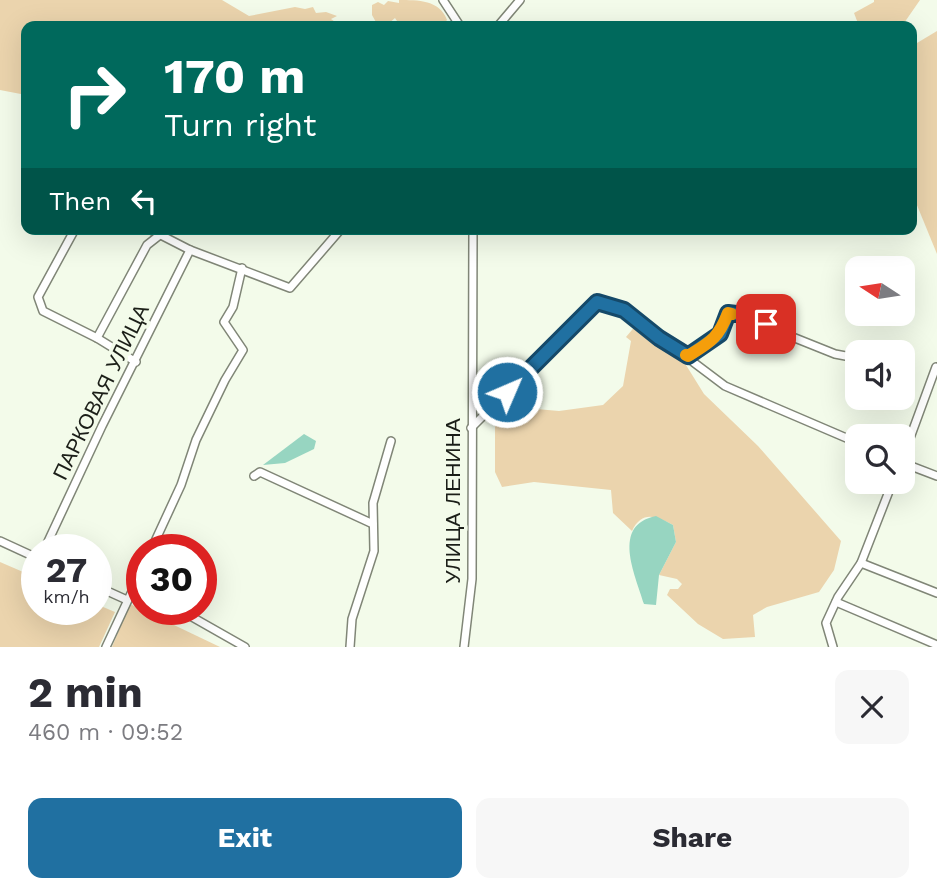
<!DOCTYPE html>
<html lang="en">
<head>
<meta charset="utf-8">
<style>
	:root { --surface:#fff; --page:#f7f7f7; --text:#2b2b33; --muted:#7c7c81; --accent:#2070a1 }
	body { margin:0; font-family:"Work Sans",sans-serif; background:var(--page); color:var(--text); height:100vh; display:flex; flex-direction:column; font-size:26px; white-space:nowrap }
	* { box-sizing:border-box; margin:0 }
	p { font-size:23px; color:var(--muted) }
	.icon { flex:none; width:38px; height:38px; fill:none; stroke:currentColor; stroke-width:2; stroke-linecap:round; stroke-linejoin:round }
	.map { position:relative; height:647px; overflow:hidden }
	.side { display:flex; flex-direction:column; background:var(--surface); flex:1 }
	.side>* { flex:none }
	.top-card { position:absolute; left:21px; top:21px; width:896px; height:214px; border-radius:14px; box-shadow:0 7px 28px #0002; background:#00695c; color:#fff; overflow:hidden }
	.needle { width:46px; rotate:282deg }
	.tools { position:absolute; left:845px; top:256px; display:grid; gap:14px }
	.tools a { display:grid; place-items:center; width:70px; height:70px; border-radius:14px; background:var(--surface); box-shadow:0 7px 28px #0002; font-size:35px }
	.speed { position:absolute; left:21px; top:534px; display:flex; gap:14px; font-size:35px; font-weight:700; text-align:center }
	.speed>* { display:grid; place-content:center; width:91px; height:91px; border-radius:50%; background:var(--surface); box-shadow:0 7px 28px #0002; line-height:1 }
	.speed small { font-size:18px; font-weight:400 }
	.speed .limit { border:10px solid #d22; background:#fff; color:#111 }
	.pin { position:absolute; display:grid; place-items:center; width:60px; height:60px; color:#fff; margin:-30px; border-radius:14px; box-shadow:0 4px 10px #0006 }
	.me { position:absolute; width:77px; margin:-38px; rotate:45deg; stroke-linejoin:round; filter:drop-shadow(0 0 5px #0008) }
	.turn { display:flex; align-items:center; gap:24px; height:147px; padding:0 28px; font-size:32px }
	.turn .icon { width:91px; height:91px; stroke-width:2.5 }
	.turn b { display:block; font-size:49px; line-height:60px }
	.then { display:flex; align-items:center; height:66px; padding:0 28px; background:#0003; gap:14px; font-size:26px }
	.round { display:grid; place-items:center; flex:none; width:74px; height:74px; border-radius:14px; background:var(--page) }
	.overview { display:flex; align-items:center; justify-content:space-between; height:119px; padding:0 28px }
	h1 { font-size:42px; font-weight:700; line-height:52px }
	.primary-button { display:flex; gap:14px; margin-top:auto; padding:14px 28px }
	.primary-button a { flex:1; height:80px; border-radius:14px; background:var(--accent); color:#fff; font-size:28px; font-weight:700; line-height:80px; text-align:center }
	.primary-button a+a { background:var(--page); color:var(--text) }
	.map>svg:first-child { display:block }
	.green { fill:#ebd4ad }
	.water { fill:#97d5c1 }
	.lines { fill:none; stroke-linecap:round; stroke-linejoin:round }
	.minor-casing { stroke:#808677; stroke-width:10 }
	.minor { stroke:#fff; stroke-width:7 }
	.route-casing { stroke:#154969; stroke-width:18 }
	.route { stroke:#2070a1; stroke-width:12 }
	.slow { stroke:#f59e0b; stroke-width:12 }
	.labels { text-anchor:middle; stroke-width:7; stroke-linejoin:round; paint-order:stroke }
	.street-label { font-size:21px; fill:#1b1e18; stroke:#f3fbea }
</style>
</head>
<body>
<div class="map">
<svg width="937" height="647" viewBox="0 0 937 647">
	<rect width="100%" height="100%" fill="#f3fbea"/>
	<g class="green">
		<path d="M0,0H222L249,16L295,7L305,9L313,7L316,13L326,12L337,16L331,19L338,24L337,26H26V95L0,90Z"/>
		<path d="M399,0C418,0 440,0 447,20L442,26H398L399,24L395,18L388,24H377L372,15V5L378,2L384,5L388,1L399,3Z"/>
		<path d="M874,0H920L902,26H859L854,13L874,2Z"/>
		<path d="M937,31V254L912,193V46Z"/>
		<path d="M637,324L681,357L704,394L758,446L841,541L834,570L819,592L767,607L753,615L755,637L723,639L698,624L667,595L670,589H678L682,584L677,579L659,575L676,542L673,525C656,516 642,510 632,531L613,513L611,490L534,482L502,487L495,472V419L514,407L559,411L603,405L623,386L631,341L626,337Z"/>
		<path d="M0,562L37,578V609H96V604L115,612L99,647H0Z"/>
		<path d="M130,604L220,647H112Z"/>
	</g>
	<g class="water">
		<path d="M304,434L316,441L314,449L285,463L263,465Z"/>
		<path d="M656,516L673,525L676,542L659,575L656,605L644,604C635,574 611,525 656,516Z"/>
	</g>
	<g class="lines">
		<defs>
			<g id="minor">
				<path d="M443,0L460,26"/>
				<path d="M498,26L520,0"/>
				<path d="M75,229L38,297L43,311L97,338L136,362"/>
				<path d="M149,229L190,250L290,288L341,229"/>
				<path d="M97,338L147,245L161,234"/>
				<path d="M688,356L720,334L728,313L753,316L780,332L835,354L851,357"/>
				<path d="M471,428L597,302L624,310L725,386L858,443"/>
				<path d="M903,457L936,367"/>
				<path d="M903,463L937,476"/>
				<path d="M254,476L260,472L373,524"/>
				<path d="M0,541L37,558"/>
				<path d="M44,550L102,426L190,250"/>
				<path d="M151,550L181,485L196,440L225,380L243,350L224,322L233,307L242,268"/>
				<path d="M861,563L937,593"/>
				<path d="M96,586L127,600"/>
				<path d="M836,602L937,645"/>
				<path d="M178,609L245,647"/>
				<path d="M106,647L142,570"/>
				<path d="M350,647L352,619L374,551L373,503L391,441"/>
				<path d="M464,647L472,579L473,229"/>
				<path d="M833,647L826,623L838,597L861,563L893,481"/>
			</g>
		</defs>
		<use href="#minor" class="minor-casing"/>
		<use href="#minor" class="minor"/>
	</g>
	<g class="lines">
		<defs>
			<path id="route" d="M507,392L597,302L624,310L659,338L688,356L720,334L728,313L753,316L766,324"/>
		</defs>
		<use href="#route" class="route-casing"/>
		<use href="#route" class="route"/>
		<path class="slow" d="M686,355L688,356C710,342 718,339 728,313L732,314"/>
	</g>
	<g class="labels">
		<g class="street-label">
			<text transform="translate(101 392) rotate(-64)" y="7">ПАРКОВАЯ УЛИЦА</text>
			<text transform="translate(453 501) rotate(-90)" y="7">УЛИЦА ЛЕНИНА</text>
		</g>
	</g>
</svg>
<div class="tools">
<a><svg class="needle" viewBox="-14 -14 28 28"><path d="M0-13l5 13h-10z" fill="#e53935"/><path d="M0 13l5-13h-10z" fill="#7c7c81"/></svg></a>
<a><svg class="icon" aria-label="sound" viewBox="0 0 24 24"><path d="M4 9h4l5-4v14l-5-4H4zM17 9q2 3 0 6"/></svg></a>
<a><svg class="icon" aria-label="search" viewBox="0 0 24 24"><circle cx="10" cy="10" r="6"/><path d="M15 15l6 6"/></svg></a>
</div>
<div class="speed"><div>27<small>km/h</small></div><div class="limit">30</div></div>
<div class="pin" style="left:766px;top:324px;background:#d93025"><svg class="icon" aria-label="arrive" viewBox="0 0 24 24"><path d="M6 21V4h12l-3 4 3 4H6"/></svg></div>
<svg class="me" style="left:507px;top:392px" viewBox="-20 -20 40 40"><circle r="17" fill="#2070a1" stroke="#fff" stroke-width="3"/><path d="M0-11L8 9 0 5-8 9z" fill="#fff"/></svg>
<div class="top-card">
<div class="turn"><svg class="icon" aria-label="right" viewBox="0 0 24 24"><path d="M7 20v-9h11M14 6l5 5-5 5"/></svg><div><b>170 m</b>Turn right</div></div>
<div class="then">Then<svg class="icon" aria-label="left" viewBox="0 0 24 24"><path d="M17 20v-9H6M10 6l-5 5 5 5"/></svg></div>
</div>
</div>
<section class="side">
<div class="overview"><div><h1>2 min</h1><p>460 m · 09:52</p></div><a class="round"><svg class="icon" aria-label="close" viewBox="0 0 24 24"><path d="M6 6l12 12M18 6L6 18"/></svg></a></div>
<div class="primary-button"><a>Exit</a><a>Share</a></div>
</section>
</body>
</html>
